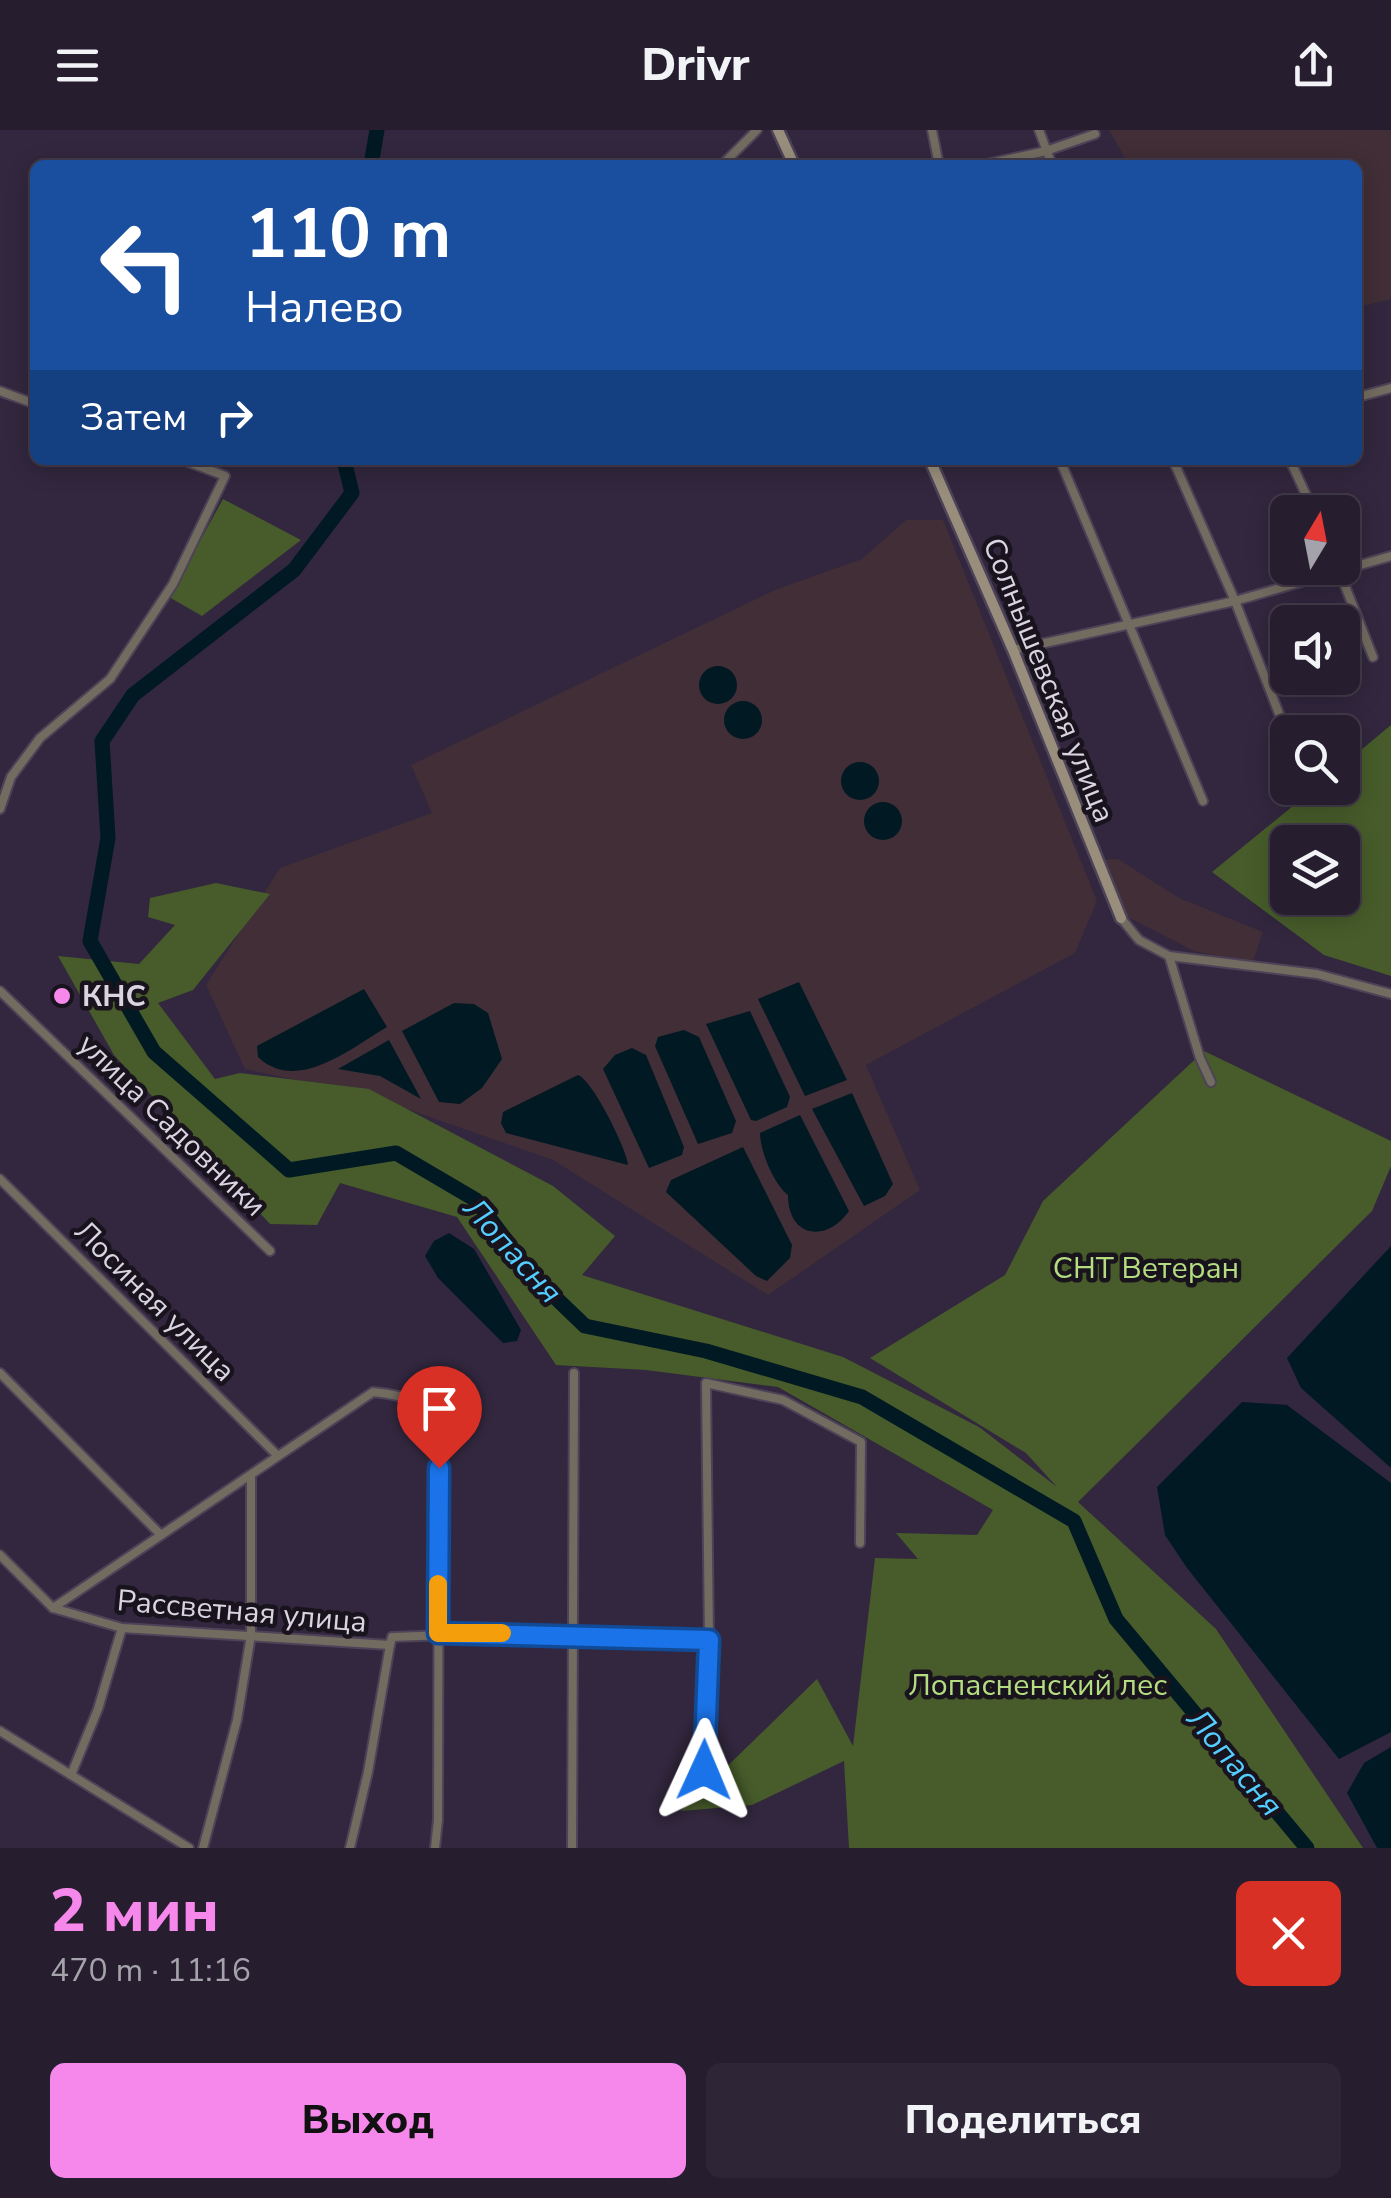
<!DOCTYPE html>
<html lang="ru">
<head>
<meta charset="utf-8">
<style>
	:root { --surface:#261d2e; --page:#2e2636; --text:#f1f3f6; --muted:#a4a2aa; --line:#423b4a; --accent:#f688ec }
	body { margin:0; font-family:"Nunito Sans",sans-serif; background:var(--page); color:var(--text); height:100vh; display:flex; flex-direction:column; font-size:38px; white-space:nowrap }
	* { box-sizing:border-box; margin:0 }
	p { font-size:32px; color:var(--muted) }
	.icon { flex:none; width:55px; height:55px; fill:none; stroke:currentColor; stroke-width:2; stroke-linecap:round; stroke-linejoin:round }
	.map { position:relative; height:1718px; overflow:hidden }
	.drawer { display:flex; flex-direction:column; background:var(--surface); flex:1 }
	.drawer>* { flex:none }
	.top-card { position:absolute; left:30px; top:30px; width:1332px; height:305px; border-radius:15px; box-shadow:0 5px 25px #0003,0 0 0 2px var(--line); background:#1a4fa0; color:#fff; overflow:hidden }
	.needle { width:65px; rotate:10deg }
	.buttons { position:absolute; left:1270px; top:365px; display:grid; gap:20px }
	.buttons a { display:grid; place-items:center; width:90px; height:90px; border-radius:15px; background:var(--surface); box-shadow:0 5px 25px #0003,0 0 0 2px var(--line); font-size:50px }
	.pin { position:absolute; display:grid; place-items:center; width:85px; height:85px; color:#fff; margin:-102px -42px; border-radius:50% 50% 50% 0; rotate:-45deg; box-shadow:0 0 10px #0007 }
	.pin .icon { rotate:45deg }
	.me { position:absolute; width:110px; margin:-55px; rotate:1deg; stroke-linejoin:round; filter:drop-shadow(0 0 8px #0008) }
	.turn { display:flex; align-items:center; gap:35px; height:210px; padding:0 50px; font-size:45px }
	.turn .icon { width:130px; height:130px; stroke-width:2.5 }
	.turn b { display:block; font-size:70px; line-height:85px }
	.then { display:flex; align-items:center; height:95px; padding:0 50px; background:#0003; gap:20px; font-size:38px }
	.round { display:grid; place-items:center; flex:none; width:105px; height:105px; border-radius:15px; background:var(--page) }
	.summary { display:flex; align-items:center; justify-content:space-between; height:170px; padding:0 50px }
	h1 { font-size:60px; font-weight:800; line-height:75px; color:var(--accent) }
	.action { display:flex; gap:20px; margin-top:auto; padding:20px 50px }
	.action a { flex:1; height:115px; border-radius:15px; background:var(--accent); color:#111; font-size:40px; font-weight:800; line-height:115px; text-align:center }
	.action a+a { background:var(--page); color:var(--text) }
	header { display:flex; justify-content:space-between; align-items:center; height:130px; padding:0 50px; background:var(--surface); font-size:45px; font-weight:800 }
	.map>svg:first-child { display:block }
	.industrial { fill:#412e37 }
	.green { fill:#475c2a; fill-rule:evenodd }
	.water { fill:#001923 }
	.lines { fill:none; stroke-linecap:round; stroke-linejoin:round }
	.river { stroke:#001923; stroke-width:15 }
	.street-casing { stroke:#4d4358; stroke-width:12 }
	.secondary-casing { stroke:#4d4358; stroke-width:15 }
	.street { stroke:#726b60; stroke-width:8 }
	.secondary { stroke:#998e7c; stroke-width:10 }
	.route-casing { stroke:#114b97; stroke-width:25 }
	.route { stroke:#1a73e8; stroke-width:18 }
	.slow { stroke:#f59e0b; stroke-width:18 }
	.poi-dot { fill:#f688ec; stroke:#18131d; stroke-width:4 }
	.labels { text-anchor:middle; stroke-width:9; stroke-linejoin:round; paint-order:stroke }
	.street-label { font-size:30px; fill:#dad3e2; stroke:#18131d }
	.poi-label { font-size:30px; font-weight:bold; fill:#dad3e2; stroke:#18131d; text-anchor:start }
	.park-label { font-size:30px; fill:#b4dc80; stroke:#18131d }
	.water-label { font-size:32px; font-style:italic; fill:#54cefe; stroke:#18131d }
</style>
</head>
<body>
<header><svg class="icon" aria-label="menu" viewBox="0 0 24 24"><path d="M4 6h16M4 12h16M4 18h16"/></svg>Drivr<svg class="icon" aria-label="share" viewBox="0 0 24 24"><path d="M12 15V3M7 8l5-5 5 5M5 13v7h14v-7"/></svg></header>
<div class="map">
<svg width="1391" height="1718" viewBox="0 0 1391 1718">
	<rect width="100%" height="100%" fill="#32273e"/>
	<g class="industrial">
		<path d="M1109,0H1391V169L1358,177V35H1129Z"/>
		<path d="M906,390H943L1097,771L1075,823L866,935L920,1060L768,1165L553,1030L367,965L245,939L206,855L280,738L432,683L411,635L775,460L862,429Z"/>
		<path d="M1118,729L1179,768L1263,802L1252,834L1194,821L1122,784L1101,730Z"/>
	</g>
	<g class="green">
		<path d="M223,369L301,410L202,486L169,467Z"/>
		<path d="M1391,595V846L1324,825L1212,742L1315,658H1342L1343,635ZM1288,712H1342V768H1288Z"/>
		<path d="M216,753L270,764L193,860L158,873L215,949L240,943L369,959L553,1056L615,1106L582,1145L843,1227L979,1297L1057,1357L1026,1323L870,1228L1005,1145L1043,1071L1204,921L1391,1011V1036L1372,1081L1078,1372L1216,1499L1363,1718H849L844,1631L752,1675L681,1681L817,1549L853,1616L875,1428L918,1429L896,1403L977,1405L993,1380L778,1257L646,1240L556,1235L457,1087L340,1053L317,1095L270,1094L114,925L58,826L139,834L175,795L148,787L150,768Z"/>
	</g>
	<g class="water">
		<circle cx="718" cy="555" r="19"/>
		<circle cx="743" cy="590" r="19"/>
		<circle cx="860" cy="651" r="19"/>
		<circle cx="883" cy="691" r="19"/>
		<path d="M799,852L847,950L805,966L758,869Z"/>
		<path d="M364,859L387,897C351,918 297,964 258,927L257,916Z"/>
		<path d="M454,873L474,874L488,883L502,929L482,958L460,974L439,972L402,901Z"/>
		<path d="M750,881L790,967L787,977L756,991L751,990L706,894Z"/>
		<path d="M684,900L699,907L736,991L732,1003L698,1014L655,916L658,907Z"/>
		<path d="M389,910L421,969L380,946L338,939Z"/>
		<path d="M632,918L646,925L684,1017L682,1025L649,1038L603,939L615,925Z"/>
		<path d="M578,945C593,951 626,1018 628,1035L506,1003L501,993L503,982Z"/>
		<path d="M852,963L893,1054L885,1066L864,1076L812,979Z"/>
		<path d="M800,985L849,1081C827,1113 788,1108 788,1065C774,1054 760,1021 760,1003Z"/>
		<path d="M743,1017L792,1115L790,1128L767,1151L756,1146L666,1062L671,1050Z"/>
		<path d="M449,1103L474,1119L521,1200L517,1211L503,1213L438,1148L425,1126L434,1111Z"/>
		<path d="M1391,1116V1338L1301,1258L1287,1228Z"/>
		<path d="M1242,1272L1287,1275L1391,1353V1602L1339,1629L1187,1438L1165,1405L1157,1357Z"/>
		<path d="M1391,1617V1718H1377L1347,1663L1364,1633Z"/>
	</g>
	<g class="lines">
		<g class="river">
			<path d="M371,35L377,0"/>
			<path d="M344,330L352,363L294,440L133,565L102,611L108,708L90,811L154,922L289,1040L396,1023L476,1070L532,1145L585,1196L706,1221L862,1267L1074,1391L1116,1489L1307,1718"/>
		</g>
		<defs>
			<g id="street">
				<path d="M932,0L939,35"/>
				<path d="M1039,0L1052,35"/>
				<path d="M722,35L757,0"/>
				<path d="M982,35L1046,21L1095,4"/>
				<path d="M0,261L35,274"/>
				<path d="M1358,267L1391,258"/>
				<path d="M1060,330L1203,671"/>
				<path d="M1173,330L1235,471L1287,604"/>
				<path d="M1290,330L1314,382"/>
				<path d="M1338,438L1373,527"/>
				<path d="M1013,520L1235,471L1391,426"/>
				<path d="M0,679L11,647L40,608L110,549L173,454L225,346L183,330"/>
				<path d="M1121,788L1139,810L1169,826L1317,844L1391,864"/>
				<path d="M1169,826L1200,928L1211,952"/>
				<path d="M0,861L270,1121"/>
				<path d="M0,1049L278,1326"/>
				<path d="M0,1243L161,1405"/>
				<path d="M0,1425L53,1478L122,1498L390,1515L392,1507L505,1503L709,1510"/>
				<path d="M53,1478L373,1262C403,1265 426,1270 439,1299L438,1690L435,1718"/>
				<path d="M0,1601L189,1718"/>
				<path d="M705,1640L709,1510L706,1253L783,1270L861,1312L860,1413"/>
				<path d="M71,1645L98,1579L122,1498"/>
				<path d="M203,1718L237,1590L251,1505V1346"/>
				<path d="M350,1718L368,1642L390,1515"/>
				<path d="M572,1718L574,1243"/>
			</g>
			<g id="secondary">
				<path d="M778,0L794,35"/>
				<path d="M930,330L1013,520L1121,788"/>
			</g>
		</defs>
		<use href="#street" class="street-casing"/>
		<use href="#secondary" class="secondary-casing"/>
		<use href="#street" class="street"/>
		<use href="#secondary" class="secondary"/>
	</g>
	<g class="lines">
		<defs>
			<path id="route" d="M439,1338L438,1503L709,1510L704,1640"/>
		</defs>
		<use href="#route" class="route-casing"/>
		<use href="#route" class="route"/>
		<path class="slow" d="M438,1454V1503H502"/>
	</g>
	<circle class="poi-dot" cx="62" cy="866" r="10"/>
	<g class="labels">
		<g class="street-label">
			<text transform="translate(1049 550) rotate(68)" y="10">Солнышевская улица</text>
			<text transform="translate(172 995) rotate(44)" y="10">улица Садовники</text>
			<text transform="translate(155 1171) rotate(45)" y="10">Лосиная улица</text>
			<text transform="translate(242 1481) rotate(5)" y="10">Рассветная улица</text>
		</g>
		<g class="poi-label">
			<text x="82" y="876">КНС</text>
		</g>
		<g class="park-label">
			<text x="1146" y="1148">СНТ Ветеран</text>
			<text x="1038" y="1565">Лопасненский лес</text>
		</g>
		<g class="water-label">
			<text transform="translate(513 1120) rotate(48)" y="11">Лопасня</text>
			<text transform="translate(1235 1632) rotate(50)" y="11">Лопасня</text>
		</g>
	</g>
</svg>
<div class="buttons">
<a><svg class="needle" viewBox="-14 -14 28 28"><path d="M0-13l5 13h-10z" fill="#e53935"/><path d="M0 13l5-13h-10z" fill="#a4a2aa"/></svg></a>
<a><svg class="icon" aria-label="sound" viewBox="0 0 24 24"><path d="M4 9h4l5-4v14l-5-4H4zM17 9q2 3 0 6"/></svg></a>
<a><svg class="icon" aria-label="search" viewBox="0 0 24 24"><circle cx="10" cy="10" r="6"/><path d="M15 15l6 6"/></svg></a>
<a><svg class="icon" aria-label="layers" viewBox="0 0 24 24"><path d="M12 4l9 5-9 5-9-5zM3 14l9 5 9-5"/></svg></a>
</div>
<div class="pin" style="left:439px;top:1338px;background:#d93025"><svg class="icon" aria-label="arrive" viewBox="0 0 24 24"><path d="M6 21V4h12l-3 4 3 4H6"/></svg></div>
<svg class="me" style="left:704px;top:1640px" viewBox="-20 -20 40 40"><path d="M0-17L14 15 0 8-14 15z" fill="#1a73e8" stroke="#fff" stroke-width="4"/></svg>
<div class="top-card">
<div class="turn"><svg class="icon" aria-label="left" viewBox="0 0 24 24"><path d="M17 20v-9H6M10 6l-5 5 5 5"/></svg><div><b>110 m</b>Налево</div></div>
<div class="then">Затем<svg class="icon" aria-label="right" viewBox="0 0 24 24"><path d="M7 20v-9h11M14 6l5 5-5 5"/></svg></div>
</div>
</div>
<section class="drawer">
<div class="summary"><div><h1>2 мин</h1><p>470 m · 11:16</p></div><a class="round" style="background:#d93025;color:#fff"><svg class="icon" aria-label="close" viewBox="0 0 24 24"><path d="M6 6l12 12M18 6L6 18"/></svg></a></div>
<div class="action"><a>Выход</a><a>Поделиться</a></div>
</section>
</body>
</html>
